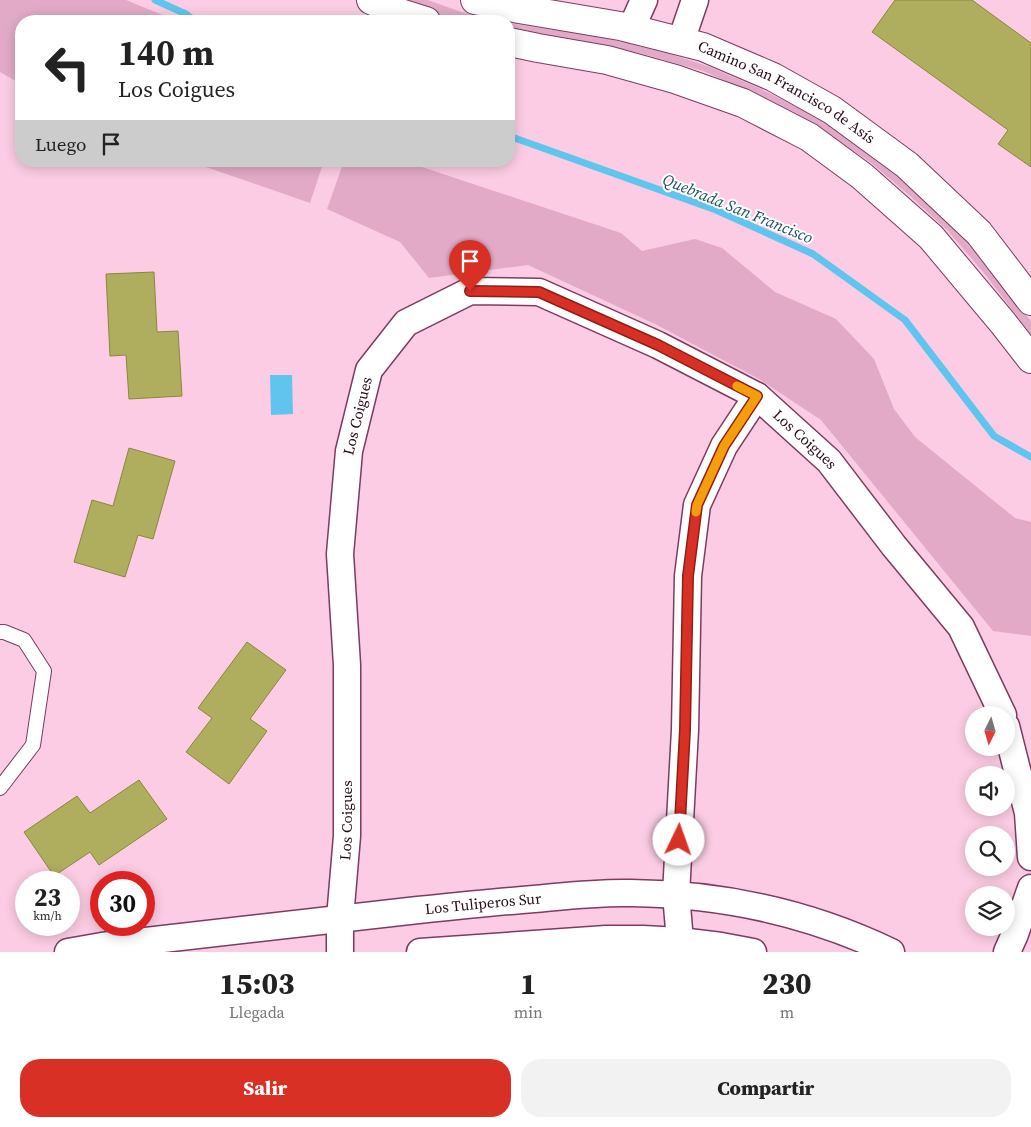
<!DOCTYPE html>
<html lang="es">
<head>
<meta charset="utf-8">
<style>
	:root { --surface:#fff; --page:#f2f2f2; --text:#222; --muted:#767676; --accent:#d93025 }
	body { margin:0; font-family:"Source Serif 4",serif; background:var(--page); color:var(--text); height:100vh; display:flex; flex-direction:column; font-size:19px; white-space:nowrap }
	* { box-sizing:border-box; margin:0 }
	p { font-size:16px; color:var(--muted) }
	.icon { flex:none; width:28px; height:28px; fill:none; stroke:currentColor; stroke-width:2; stroke-linecap:round; stroke-linejoin:round }
	.map { position:relative; height:952px; overflow:hidden }
	.side { display:flex; flex-direction:column; background:var(--surface); flex:1 }
	.side>* { flex:none }
	.top-card { position:absolute; left:15px; top:15px; width:500px; height:152px; border-radius:20px; box-shadow:0 2px 12px #0003; background:#fff; color:var(--text); overflow:hidden }
	.needle { width:32px; rotate:185deg }
	.controls { position:absolute; left:965px; top:706px; display:grid; gap:10px }
	.controls a { display:grid; place-items:center; width:50px; height:50px; border-radius:50%; background:var(--surface); box-shadow:0 2px 12px #0003; font-size:25px }
	.speed { position:absolute; left:15px; top:871px; display:flex; gap:10px; font-size:25px; font-weight:700; text-align:center }
	.speed>* { display:grid; place-content:center; width:65px; height:65px; border-radius:50%; background:var(--surface); box-shadow:0 2px 12px #0003; line-height:1 }
	.speed small { font-size:12px; font-weight:400 }
	.speed .limit { border:8px solid #d22; background:#fff; color:#111 }
	.pin { position:absolute; display:grid; place-items:center; width:42px; height:42px; color:#fff; margin:-51px -21px; border-radius:50% 50% 50% 0; rotate:-45deg; box-shadow:0 0 5px #0007 }
	.pin .icon { rotate:45deg }
	.me { position:absolute; width:55px; margin:-28px; rotate:3deg; stroke-linejoin:round; filter:drop-shadow(0 0 4px #0008) }
	.turn { display:flex; align-items:center; gap:18px; height:105px; padding:0 20px; font-size:22px }
	.turn .icon { width:65px; height:65px; stroke-width:2.5 }
	.turn b { display:block; font-size:35px; line-height:42px }
	.then { display:flex; align-items:center; height:48px; padding:0 20px; background:#0003; gap:10px; font-size:19px }
	.eta { display:flex; justify-content:space-evenly; align-items:center; height:85px; text-align:center }
	.eta b { font-size:30px; font-weight:800; line-height:35px }
	.primary-button { display:flex; gap:10px; margin-top:auto; padding:10px 20px }
	.primary-button a { flex:1; height:58px; border-radius:20px; background:var(--accent); color:#fff; font-size:20px; font-weight:800; line-height:58px; text-align:center }
	.primary-button a+a { background:var(--page); color:var(--text) }
	.map>svg:first-child { display:block }
	.green { fill:#e2aac6 }
	.water { fill:#60c5ee }
	.lines { fill:none; stroke-linecap:round; stroke-linejoin:round }
	.stream { stroke:#60c5ee; stroke-width:7 }
	.building { fill:#afad5e; stroke:#8b8839 }
	.lane-casing { stroke:#7d3b60; stroke-width:16 }
	.street-casing { stroke:#7d3b60; stroke-width:29 }
	.secondary-casing { stroke:#7d3b60; stroke-width:30 }
	.lane { stroke:#fff; stroke-width:14 }
	.street { stroke:#fff; stroke-width:26 }
	.secondary { stroke:#fff; stroke-width:28 }
	.route-casing { stroke:#8d1f18; stroke-width:12 }
	.route { stroke:#d93025; stroke-width:9 }
	.slow { stroke:#f59e0b; stroke-width:9 }
	.labels { text-anchor:middle; stroke-width:4; stroke-linejoin:round; paint-order:stroke }
	.street-label { font-size:15px; fill:#260b1a; stroke:#fdfdfd }
	.water-label { font-size:16px; font-style:italic; fill:#224e5f; stroke:#fdfdfd }
</style>
</head>
<body>
<div class="map">
<svg width="1031" height="952" viewBox="0 0 1031 952">
	<rect width="100%" height="100%" fill="#fbcce3"/>
	<g class="green">
		<path d="M0,0H126L165,16L170,21H21V84L0,72Z"/>
		<path d="M399,0H428L461,12L501,21H466L433,13Z"/>
		<path d="M509,23L605,38L670,54L710,67L761,89L820,119L862,147L903,180L941,213L979,254L1031,321V334L983,272L948,231L910,196L870,162L818,127L764,98L703,71L647,55L605,45L509,31Z"/>
		<path d="M208,161H324L310,203L206,167Z"/>
		<path d="M344,161H404L621,233L642,251L695,239L722,248L775,292L836,319L874,359L894,409L915,437L1015,518L1031,522V636L993,631L821,420L759,379L655,324L528,265L429,278L400,242L327,209Z"/>
	</g>
	<path class="water" d="M270,375H292L293,414L271,415Z"/>
	<g class="lines">
		<g class="stream">
			<path d="M155,0L186,14L195,21"/>
			<path d="M509,136L716,210L813,254L905,320L994,436L1031,457"/>
		</g>
	</g>
	<g class="building">
		<path d="M895,0H972L1031,43V167L998,144L1008,130L872,32Z"/>
		<path d="M154,272L157,332L178,331L182,396L129,399L126,355L110,356L106,274Z"/>
		<path d="M129,448L175,461L153,539L138,535L125,577L74,562L92,500L113,506Z"/>
		<path d="M247,642L286,670L250,719L267,731L229,784L186,752L212,718L198,708Z"/>
		<path d="M139,780L167,819L99,865L90,852L54,876L24,832L77,796L90,813Z"/>
	</g>
	<g class="lines">
		<defs>
			<path id="lane" d="M0,632H4L24,640L44,671L33,745L0,788"/>
			<g id="street">
				<path d="M631,29L644,0"/>
				<path d="M681,41L695,0"/>
				<path d="M1006,726L1028,813L1031,857"/>
				<path d="M680,941L676,894L685,730L688,576L697,505L724,446L757,396"/>
				<path id="s1" d="M68,952L102,946C208,934 313,921 418,910C457,906 496,902 534,899C566,896 598,892 631,893C720,894 810,913 891,952"/>
				<path id="s2" d="M340,952V918L347,836V665L340,554L349,451L369,370L406,323L470,291L539,292L658,345L757,396L829,461L894,546L961,627L1003,715"/>
				<path d="M420,952L606,939H643L680,941L721,946L753,952"/>
				<path d="M1007,952L1015,934L1031,888"/>
			</g>
			<g id="secondary">
				<path d="M371,0L397,12L426,21"/>
				<path id="s3" d="M475,0L519,9L620,26L703,47L773,77L832,110L907,165L979,233L1031,301"/>
				<path d="M509,42L538,48L607,60L675,79L743,103L809,137L862,176L931,237L1003,323L1031,359"/>
			</g>
		</defs>
		<use href="#lane" class="lane-casing"/>
		<use href="#street" class="street-casing"/>
		<use href="#secondary" class="secondary-casing"/>
		<use href="#lane" class="lane"/>
		<use href="#street" class="street"/>
		<use href="#secondary" class="secondary"/>
	</g>
	<g class="lines">
		<defs>
			<path id="route" d="M470,291L539,292L658,345L757,396L724,446L697,505L688,576L685,730L679,840"/>
		</defs>
		<use href="#route" class="route-casing"/>
		<use href="#route" class="route"/>
		<path class="slow" d="M696,512L697,505L724,446L757,396L737,386"/>
	</g>
	<g class="labels">
		<g class="street-label">
			<text dy="5" stroke="none"><textPath href="#s3" startOffset="328">Camino San Francisco de Asís</textPath></text>
			<text dy="5" stroke="none"><textPath href="#s2" startOffset="538">Los Coigues</textPath></text>
			<text dy="5" stroke="none"><textPath href="#s2" startOffset="1092">Los Coigues</textPath></text>
			<text dy="5" stroke="none"><textPath href="#s2" startOffset="132">Los Coigues</textPath></text>
			<text dy="5" stroke="none"><textPath href="#s1" startOffset="418">Los Tuliperos Sur</textPath></text>
		</g>
		<g class="water-label">
			<text transform="translate(738 208) rotate(22)" y="6">Quebrada San Francisco</text>
		</g>
	</g>
</svg>
<div class="controls">
<a><svg class="needle" viewBox="-14 -14 28 28"><path d="M0-13l5 13h-10z" fill="#e53935"/><path d="M0 13l5-13h-10z" fill="#767676"/></svg></a>
<a><svg class="icon" aria-label="sound" viewBox="0 0 24 24"><path d="M4 9h4l5-4v14l-5-4H4zM17 9q2 3 0 6"/></svg></a>
<a><svg class="icon" aria-label="search" viewBox="0 0 24 24"><circle cx="10" cy="10" r="6"/><path d="M15 15l6 6"/></svg></a>
<a><svg class="icon" aria-label="layers" viewBox="0 0 24 24"><path d="M12 4l9 5-9 5-9-5zM3 14l9 5 9-5"/></svg></a>
</div>
<div class="speed"><div>23<small>km/h</small></div><div class="limit">30</div></div>
<div class="pin" style="left:470px;top:291px;background:#d93025"><svg class="icon" aria-label="arrive" viewBox="0 0 24 24"><path d="M6 21V4h12l-3 4 3 4H6"/></svg></div>
<svg class="me" style="left:679px;top:840px" viewBox="-20 -20 40 40"><circle r="19" fill="#fff"/><path d="M0-13L10 11 0 6-10 11z" fill="#d93025"/></svg>
<div class="top-card">
<div class="turn"><svg class="icon" aria-label="left" viewBox="0 0 24 24"><path d="M17 20v-9H6M10 6l-5 5 5 5"/></svg><div><b>140 m</b>Los Coigues</div></div>
<div class="then">Luego<svg class="icon" aria-label="arrive" viewBox="0 0 24 24"><path d="M6 21V4h12l-3 4 3 4H6"/></svg></div>
</div>
</div>
<section class="side">
<div class="eta">
<div><b>15:03</b><p>Llegada</p></div>
<div><b>1</b><p>min</p></div>
<div><b>230</b><p>m</p></div>
</div>
<div class="primary-button"><a>Salir</a><a>Compartir</a></div>
</section>
</body>
</html>
